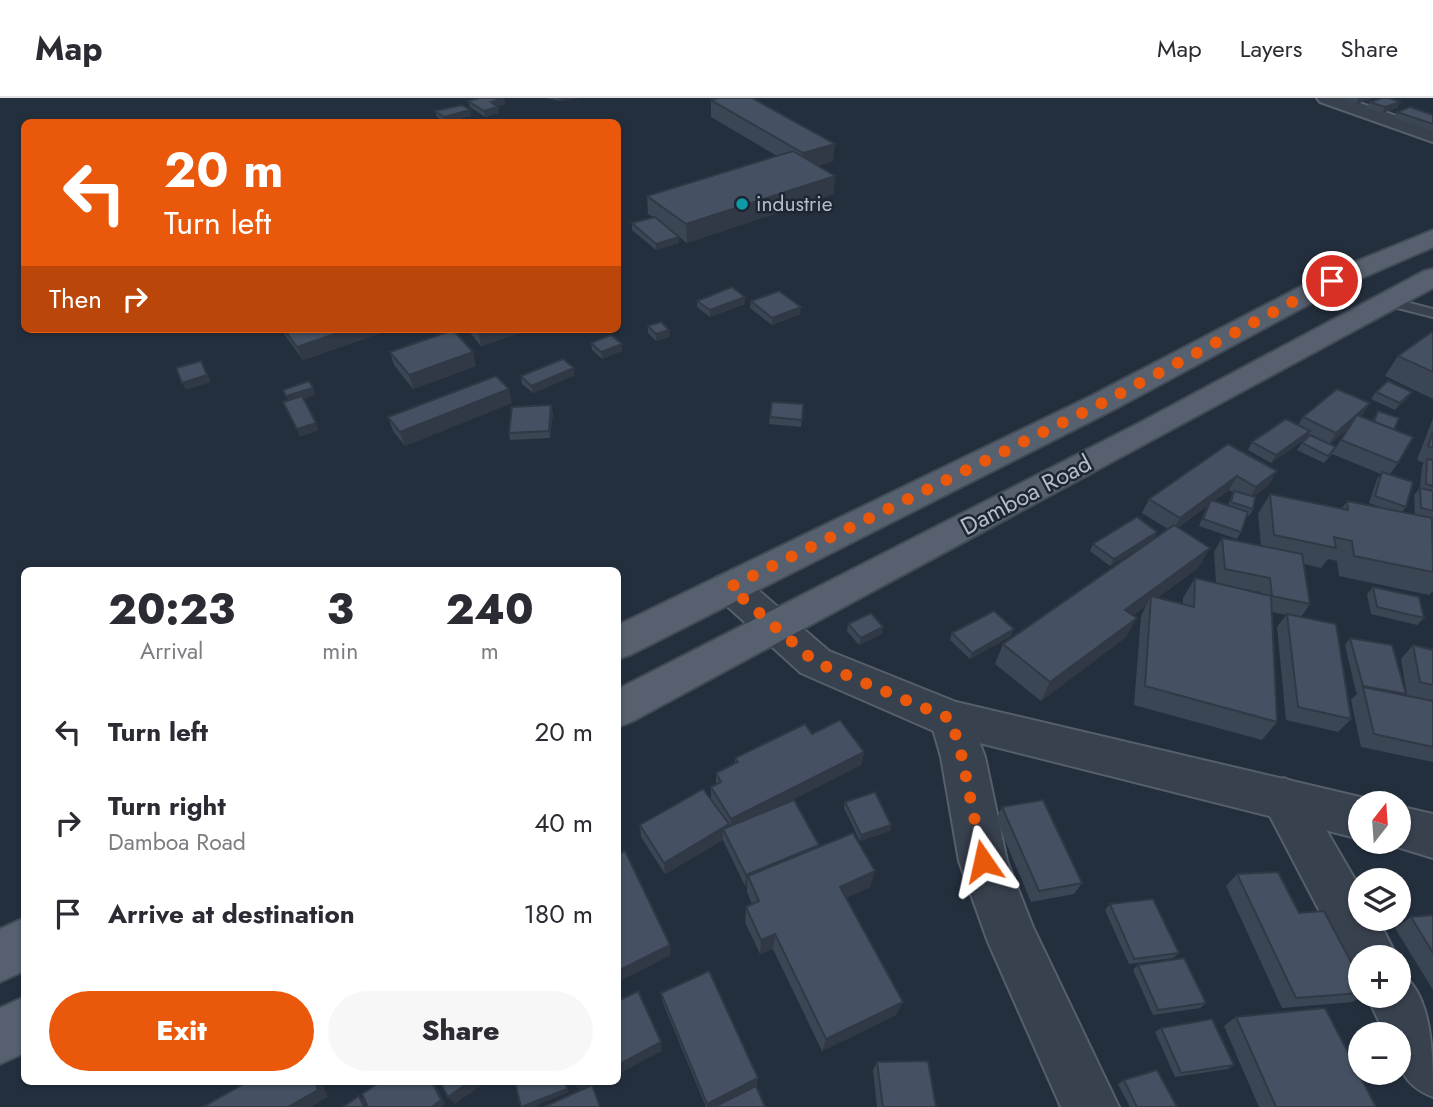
<!DOCTYPE html>
<html lang="en">
<head>
<meta charset="utf-8">
<style>
	:root { --surface:#fff; --page:#f7f7f7; --text:#2b2b33; --muted:#7c7c81; --line:#e1e1e2; --accent:#ea580c }
	body { margin:0; font-family:Jost,sans-serif; background:var(--page); color:var(--text); height:100vh; display:flex; flex-direction:column; font-size:26px; white-space:nowrap }
	* { box-sizing:border-box; margin:0 }
	p { font-size:23px; color:var(--muted) }
	.icon { flex:none; width:38px; height:38px; fill:none; stroke:currentColor; stroke-width:2; stroke-linecap:round; stroke-linejoin:round }
	.map { position:relative; flex:1; overflow:hidden }
	.side { position:absolute; left:21px; top:469px; width:600px; height:518px; display:flex; flex-direction:column; background:var(--surface); border-radius:10px; box-shadow:0 2px 5px #0004 }
	.side>* { flex:none }
	.top-card { position:absolute; left:21px; top:21px; width:600px; height:214px; border-radius:10px; box-shadow:0 2px 5px #0004; background:#ea580c; color:#fff; overflow:hidden }
	.needle { width:46px; rotate:17deg }
	.buttons { position:absolute; left:1348px; top:693px; display:grid; gap:14px }
	.buttons a { display:grid; place-items:center; width:63px; height:63px; border-radius:50%; background:var(--surface); box-shadow:0 2px 5px #0004; font-size:35px }
	.pin { position:absolute; display:grid; place-items:center; width:60px; height:60px; color:#fff; margin:-30px; border:4px solid #fff; border-radius:50%; box-shadow:0 2px 7px #0007 }
	.me { position:absolute; width:77px; margin:-38px; rotate:349deg; stroke-linejoin:round; filter:drop-shadow(0 0 5px #0008) }
	.turn { display:flex; align-items:center; gap:24px; height:147px; padding:0 28px; font-size:32px }
	.turn .icon { width:91px; height:91px; stroke-width:2.5 }
	.turn b { display:block; font-size:49px; line-height:60px }
	.then { display:flex; align-items:center; height:66px; padding:0 28px; background:#0003; gap:14px; font-size:26px }
	.eta { display:flex; justify-content:space-evenly; align-items:center; height:119px; text-align:center }
	.eta b { font-size:42px; font-weight:800; line-height:49px }
	.primary-button { display:flex; gap:14px; margin-top:auto; padding:14px 28px }
	.primary-button a { flex:1; height:80px; border-radius:42px; background:var(--accent); color:#fff; font-size:28px; font-weight:800; line-height:80px; text-align:center }
	.primary-button a+a { background:var(--page); color:var(--text) }
	ul { padding:0; list-style:none }
	li { display:flex; align-items:center; gap:21px; height:91px; padding:0 28px }
	li div { flex:1 }
	li b { display:block; font-size:26px }
	li em { font-style:normal }
	header { display:flex; align-items:center; gap:42px; box-sizing:border-box; height:98px; padding:0 35px; background:var(--surface); border-bottom:2px solid var(--line) }
	header strong { font-size:33px }
	nav { display:flex; gap:38px; margin-inline-start:auto; font-size:24px }
	.map>svg:first-child { display:block }
	.lines { fill:none; stroke-linecap:round; stroke-linejoin:round }
	.service-casing { stroke:#565f6c; stroke-width:4 }
	.minor-casing { stroke:#565f6c; stroke-width:4 }
	.tertiary-casing { stroke:#565f6c; stroke-width:4 }
	.primary-casing { stroke:#414a57; stroke-width:4 }
	.service { fill:#38414e; fill-rule:evenodd }
	.minor { fill:#38414e; fill-rule:evenodd }
	.tertiary { fill:#38414e; fill-rule:evenodd }
	.primary { fill:#56606e; fill-rule:evenodd }
	.wall { fill:#3b4654; fill-rule:evenodd }
	.shaded-wall { fill:#303945 }
	.building { fill:#455162; stroke:#303945; stroke-width:2 }
	.route { stroke:#ea580c; stroke-width:12; stroke-dasharray:0 21.6 }
	.culture-dot { fill:#0f9aa8; stroke:#1d2633; stroke-width:2.5 }
	.labels { text-anchor:middle; stroke-width:5; stroke-linejoin:round; paint-order:stroke }
	.far-poi-label { font-size:21px; fill:#b4bcc9; stroke:#1d2633; text-anchor:start }
	.street-label { font-size:24px; fill:#b4bcc9; stroke:#1d2633 }
</style>
</head>
<body>
<header>
<strong>Map</strong>
<nav><a>Map</a><a>Layers</a><a>Share</a></nav>
</header>
<div class="map">
<svg width="1433" height="1009" viewBox="0 0 1433 1009">
	<rect width="100%" height="100%" fill="#242f3e"/>
	<g class="lines">
		<defs>
			<path id="service" d="M1387,199L1433,211V219L1382,206V200Z"/>
			<g id="minor">
				<path d="M1317,0H1346L1433,31V44L1320,4Z"/>
				<path d="M951,603L966,608L985,659L1007,763L1033,829L1119,1009H1061L988,844L959,763L941,659L930,621L936,608Z"/>
				<path d="M1284,680L1300,687L1360,790V821H1378L1397,859H1360V880L1353,877L1261,701L1268,687Z"/>
				<path d="M1398,874C1433,893 1433,958 1433,999C1401,986 1398,969 1398,936H1385L1367,898H1398Z"/>
			</g>
			<g id="tertiary">
				<path d="M730,475L743,479L829,553L956,604L1360,699L1377,705H1360V741L936,634L801,575L717,499L711,489L717,479Z"/>
				<path d="M1398,708L1433,716V760L1381,744H1398Z"/>
			</g>
			<g id="primary">
				<path d="M1433,132V149L1341,189L1113,312L632,556L618,561V527L1091,298L1323,177Z"/>
				<path d="M1433,171V190L633,623L618,629V591L1141,324L1424,173Z"/>
				<path d="M24,820V873L0,884V831Z"/>
				<path d="M24,899V955L0,966V910Z"/>
			</g>
		</defs>
		<use href="#service" class="service-casing"/>
		<use href="#minor" class="minor-casing"/>
		<use href="#tertiary" class="tertiary-casing"/>
		<use href="#primary" class="primary-casing"/>
		<use href="#service" class="service"/>
		<use href="#minor" class="minor"/>
		<use href="#tertiary" class="tertiary"/>
		<use href="#primary" class="primary"/>
	</g>
	<g class="wall">
		<path d="M504,0L505,6L498,8L499,15L485,19L470,9L468,3Z"/>
		<path d="M546,0H580L560,3Z"/>
		<path d="M1341,0H1374L1356,6Z"/>
		<path d="M711,2L833,63L818,68L834,96L687,145L679,139V145L656,152L632,132V125L653,119L648,116L647,98L777,58L711,19Z"/>
		<path d="M1370,4H1400L1397,10L1382,15L1367,10Z"/>
		<path d="M435,13L471,18L449,24H444L437,19Z"/>
		<path d="M1397,14L1433,17V33L1394,20Z"/>
		<path d="M745,199V206L710,219L697,209V203Z"/>
		<path d="M751,203L800,216L772,227L750,210Z"/>
		<path d="M648,228L669,232L670,239L656,243L648,235Z"/>
		<path d="M282,231H387V233L303,262L285,237Z"/>
		<path d="M467,231H532L481,248Z"/>
		<path d="M1433,233V301L1385,278L1398,258Z"/>
		<path d="M591,245L622,246V253L602,261L592,252Z"/>
		<path d="M390,254L476,268L413,291L394,267Z"/>
		<path d="M575,277L533,295L522,286L521,278Z"/>
		<path d="M1376,294L1407,301L1395,312L1371,301Z"/>
		<path d="M512,305L405,348L393,333L388,319Z"/>
		<path d="M1370,305L1361,319L1372,323L1378,313L1394,332L1398,365L1390,376L1406,409L1402,414L1415,417L1414,397L1420,390L1422,368L1424,365L1417,362L1433,320V493L1429,497L1339,478L1337,463L1328,461L1321,470L1304,466L1310,506L1301,519L1351,621L1338,634L1286,622L1277,529L1286,517L1272,514L1277,624L1262,642L1134,607L1141,518L1146,508L1133,517L1126,539L1041,603L995,566L1003,546L1168,431L1142,415L1149,401L1228,346L1269,387L1253,399V411L1249,418L1247,417L1241,434L1237,441L1199,428L1207,408L1178,430L1210,450L1198,470L1157,500L1183,506V500L1195,480L1216,485L1214,454L1222,440L1261,448L1258,416L1270,396L1342,410L1347,403L1386,411L1369,405L1377,381L1381,376L1332,356L1324,365L1297,352L1302,345L1308,339H1307L1271,365L1248,352L1252,344L1298,327L1303,319ZM1350,329L1336,349L1330,346ZM1229,392L1233,394L1230,401L1228,407L1214,403ZM1224,487L1260,494L1261,495Z"/>
		<path d="M803,306L801,329L769,326L770,319Z"/>
		<path d="M553,314L550,340L510,342L509,335Z"/>
		<path d="M1157,434L1154,441L1110,468L1090,453L1093,446Z"/>
		<path d="M1373,489L1424,520L1417,527L1371,516L1367,496Z"/>
		<path d="M848,526L883,529L882,536L859,547L847,533Z"/>
		<path d="M952,535L1011,538L970,561L950,542Z"/>
		<path d="M1350,540L1406,596L1405,597H1407L1401,561L1413,547L1433,552V664L1361,649L1351,602L1358,595L1356,594L1345,547Z"/>
		<path d="M812,636L864,654L861,667L784,706L819,747L818,749L870,789L846,800L896,917L822,953L773,851L760,856L745,824L746,809L752,806L747,794V787L745,788L723,742L665,776L641,739L640,727L711,701V689L716,687V675L735,666V660Z"/>
		<path d="M845,704L891,727L890,733L860,743L844,710Z"/>
		<path d="M1002,709L1082,785L1074,796L1031,804L996,721Z"/>
		<path d="M1237,776L1299,815L1360,881V898H1362L1352,904L1282,910L1226,788Z"/>
		<path d="M1110,806L1179,855L1173,860L1129,866L1105,812Z"/>
		<path d="M1433,817V892L1395,830L1411,819Z"/>
		<path d="M1138,867L1206,905L1200,910L1153,917L1133,872Z"/>
		<path d="M661,895L757,987L730,1001L765,1009H706L663,905Z"/>
		<path d="M1236,919L1376,1009H1259L1224,928Z"/>
		<path d="M1161,930L1234,967L1227,971L1175,979L1155,934Z"/>
		<path d="M877,964L936,1009H877L873,972Z"/>
		<path d="M1124,982L1177,1009H1130L1118,986Z"/>
	</g>
	<g class="shaded-wall">
		<path d="M504,0L505,6L492,10L491,4Z"/>
		<path d="M559,0H580L560,3Z"/>
		<path d="M1359,0H1374L1356,6Z"/>
		<path d="M1400,4L1397,10L1382,15L1385,9Z"/>
		<path d="M498,9L499,15L485,19L484,13Z"/>
		<path d="M470,12L471,18L445,24L444,19Z"/>
		<path d="M835,46L833,63L801,73L803,55Z"/>
		<path d="M835,78L834,96L687,145L686,126Z"/>
		<path d="M679,139V145L656,152V146Z"/>
		<path d="M745,199V206L710,219V212Z"/>
		<path d="M801,209L800,216L772,227V220Z"/>
		<path d="M349,231H387V233L303,262L297,249Z"/>
		<path d="M488,231H532L481,248L478,234Z"/>
		<path d="M669,232L670,239L656,243V236Z"/>
		<path d="M622,246V253L602,261L601,254Z"/>
		<path d="M473,254L476,268L413,291L409,277Z"/>
		<path d="M201,263L211,284L186,292L182,285Z"/>
		<path d="M574,270L575,277L533,295L531,288Z"/>
		<path d="M313,290L315,297L289,306L286,298Z"/>
		<path d="M509,291L512,305L405,348L400,334Z"/>
		<path d="M1412,294L1407,301L1395,312L1400,305Z"/>
		<path d="M1370,305L1361,319L1327,349L1336,335Z"/>
		<path d="M551,307L553,314L550,340L549,333Z"/>
		<path d="M316,325L319,332L300,339L297,331Z"/>
		<path d="M1310,333L1306,341L1271,365L1276,357Z"/>
		<path d="M1277,373L1269,387L1248,403L1256,389Z"/>
		<path d="M1237,378L1229,392L1209,407L1211,402L1207,408L1172,434L1180,420Z"/>
		<path d="M1157,434L1154,441L1110,468L1114,461Z"/>
		<path d="M1210,450L1198,470L1151,504V498L1146,508L1115,531L1125,512Z"/>
		<path d="M1137,520L1126,539L1041,603L1050,584Z"/>
		<path d="M883,529L882,536L859,547L861,540Z"/>
		<path d="M1014,531L1011,538L970,561L972,555Z"/>
		<path d="M864,654L861,667L731,733V721Z"/>
		<path d="M729,726V738L723,731V742L665,776L664,765Z"/>
		<path d="M891,727L890,733L860,743L861,737Z"/>
		<path d="M819,747L816,758L748,778L747,787L745,788L746,777Z"/>
		<path d="M875,773L870,789L836,805L840,789Z"/>
		<path d="M775,836L773,851L760,856L761,842Z"/>
		<path d="M670,847L671,857L618,884V873Z"/>
		<path d="M903,904L896,917L822,953L826,941Z"/>
		<path d="M661,944L662,953L618,976V967Z"/>
		<path d="M758,980L757,987L715,1009H707V1006Z"/>
		<path d="M315,984H322L328,999L311,1009H288Z"/>
		<path d="M432,984H434L445,1006L441,1009H432Z"/>
		<path d="M469,984H486L455,1006L448,999Z"/>
		<path d="M565,984H566L569,994L533,1009H522Z"/>
		<path d="M586,984H604L593,989L600,1009L580,996L577,988Z"/>
		<path d="M359,998L364,1002L367,1009H364Z"/>
	</g>
	<g class="building">
		<path d="M479,0H504L491,4L498,9L484,13L468,3Z"/>
		<path d="M719,0H752L835,46L803,55L711,2Z"/>
		<path d="M1382,0H1389L1400,4L1385,9L1370,4Z"/>
		<path d="M462,7L470,12L444,19L435,13Z"/>
		<path d="M1410,9L1433,17V26L1397,14Z"/>
		<path d="M793,53L835,78L686,126L647,98Z"/>
		<path d="M655,119L679,139L656,146L632,125Z"/>
		<path d="M732,189L745,199L710,212L697,203Z"/>
		<path d="M779,193L801,209L772,220L751,203Z"/>
		<path d="M661,224L669,232L656,236L648,228Z"/>
		<path d="M284,231H349L297,249Z"/>
		<path d="M475,231H488L478,234Z"/>
		<path d="M453,232L473,254L409,277L390,254Z"/>
		<path d="M1433,233V274L1398,258Z"/>
		<path d="M611,237L622,246L601,254L591,245Z"/>
		<path d="M563,261L574,270L531,288L521,278Z"/>
		<path d="M201,263L207,277L182,285L176,270Z"/>
		<path d="M496,278L509,291L400,334L388,319Z"/>
		<path d="M309,283L313,290L286,298L283,292Z"/>
		<path d="M1388,283L1412,294L1400,305L1376,294Z"/>
		<path d="M1337,291L1370,305L1336,335L1303,319Z"/>
		<path d="M302,298L316,325L297,331L283,304Z"/>
		<path d="M772,304L803,306L802,322L770,319Z"/>
		<path d="M551,307L549,333L509,335L512,309Z"/>
		<path d="M1378,313L1399,320L1394,332L1374,324Z"/>
		<path d="M1357,317L1413,339L1398,365L1341,342Z"/>
		<path d="M1286,321L1310,333L1276,357L1252,344Z"/>
		<path d="M1433,334V350L1428,348Z"/>
		<path d="M1310,337L1336,349L1328,358L1302,345Z"/>
		<path d="M1228,346L1277,373L1256,389L1237,378L1180,420L1149,401Z"/>
		<path d="M1427,361L1433,362V388L1426,386Z"/>
		<path d="M1382,374L1413,384L1406,409L1375,398Z"/>
		<path d="M1420,390L1433,393V413L1421,410Z"/>
		<path d="M1234,393L1255,399L1253,411L1231,404Z"/>
		<path d="M1270,396L1348,412L1347,403L1432,420L1433,474L1354,458L1352,443L1334,439L1336,450L1274,437Z"/>
		<path d="M1211,402L1248,414L1241,434L1203,421Z"/>
		<path d="M1137,419L1157,434L1114,461L1093,446Z"/>
		<path d="M1174,427L1210,450L1125,512L1137,520L1050,584L1003,546Z"/>
		<path d="M1222,440L1302,456L1310,506L1272,498L1270,480L1225,471Z"/>
		<path d="M1195,480L1271,498L1277,624L1145,588L1151,498L1194,509Z"/>
		<path d="M1373,489L1419,499L1424,520L1377,509Z"/>
		<path d="M994,513L1014,531L972,555L952,535Z"/>
		<path d="M871,515L883,529L861,540L848,526Z"/>
		<path d="M1287,516L1336,526L1351,621L1298,609Z"/>
		<path d="M1350,540L1392,547L1406,596L1363,588Z"/>
		<path d="M1413,547L1433,552V587L1420,584Z"/>
		<path d="M1363,589L1433,603V649L1374,636Z"/>
		<path d="M840,622L864,654L731,721L711,689L721,684L716,675L738,664L735,660L805,626L812,636Z"/>
		<path d="M703,691L729,726L664,765L640,727Z"/>
		<path d="M875,694L891,727L861,737L845,704Z"/>
		<path d="M794,702L819,747L746,777L723,731Z"/>
		<path d="M1043,702L1082,785L1039,793L1002,709Z"/>
		<path d="M853,735L875,773L840,789L903,904L826,941L775,836L761,842L746,809L759,803L748,778Z"/>
		<path d="M625,753L670,847L618,873V756Z"/>
		<path d="M1278,774L1299,815L1324,813L1360,881V895L1296,900L1237,776Z"/>
		<path d="M1153,801L1179,855L1134,861L1110,806Z"/>
		<path d="M1433,817V855L1411,819Z"/>
		<path d="M1184,860L1206,905L1158,912L1138,867Z"/>
		<path d="M709,873L758,980L707,1006L661,895Z"/>
		<path d="M638,893L661,944L618,967V903Z"/>
		<path d="M1325,910L1376,1009H1276L1236,919Z"/>
		<path d="M1212,921L1234,967L1181,975L1161,930Z"/>
		<path d="M928,963L936,1009H883L877,964Z"/>
		<path d="M1157,972L1177,1009H1137L1124,982Z"/>
		<path d="M247,984H315L318,992L288,1009H203Z"/>
		<path d="M380,984H432L441,1002L432,1009H368L362,996Z"/>
		<path d="M440,984H469L448,999Z"/>
		<path d="M515,984H565L567,991L521,1009Z"/>
		<path d="M575,984H586L577,988Z"/>
		<path d="M592,987L600,1009H544Z"/>
		<path d="M756,988L765,1009H714Z"/>
		<path d="M359,998L364,1009H343Z"/>
	</g>
	<g class="lines">
		<path class="route" d="M983,763L962,659L951,621L815,564L730,489L1102,305L1332,183"/>
	</g>
	<circle class="culture-dot" cx="742" cy="106" r="7"/>
	<g class="labels">
		<g class="far-poi-label">
			<text x="756" y="113">industrie</text>
		</g>
		<g class="street-label">
			<text transform="translate(1026 397) rotate(-28)" y="8">Damboa Road</text>
		</g>
	</g>
</svg>
<div class="buttons">
<a><svg class="needle" viewBox="-14 -14 28 28"><path d="M0-13l5 13h-10z" fill="#e53935"/><path d="M0 13l5-13h-10z" fill="#7c7c81"/></svg></a>
<a><svg class="icon" aria-label="layers" viewBox="0 0 24 24"><path d="M12 4l9 5-9 5-9-5zM3 14l9 5 9-5"/></svg></a>
<a>+</a>
<a>−</a>
</div>
<div class="pin" style="left:1332px;top:183px;background:#d93025"><svg class="icon" aria-label="arrive" viewBox="0 0 24 24"><path d="M6 21V4h12l-3 4 3 4H6"/></svg></div>
<svg class="me" style="left:983px;top:763px" viewBox="-20 -20 40 40"><path d="M0-17L14 15 0 8-14 15z" fill="#ea580c" stroke="#fff" stroke-width="4"/></svg>
<div class="top-card">
<div class="turn"><svg class="icon" aria-label="left" viewBox="0 0 24 24"><path d="M17 20v-9H6M10 6l-5 5 5 5"/></svg><div><b>20 m</b>Turn left</div></div>
<div class="then">Then<svg class="icon" aria-label="right" viewBox="0 0 24 24"><path d="M7 20v-9h11M14 6l5 5-5 5"/></svg></div>
</div>
<section class="side">
<div class="eta">
<div><b>20:23</b><p>Arrival</p></div>
<div><b>3</b><p>min</p></div>
<div><b>240</b><p>m</p></div>
</div>
<ul>
<li><svg class="icon" aria-label="left" viewBox="0 0 24 24"><path d="M17 20v-9H6M10 6l-5 5 5 5"/></svg><div><b>Turn left</b></div><em>20 m</em></li>
<li><svg class="icon" aria-label="right" viewBox="0 0 24 24"><path d="M7 20v-9h11M14 6l5 5-5 5"/></svg><div><b>Turn right</b><p>Damboa Road</p></div><em>40 m</em></li>
<li><svg class="icon" aria-label="arrive" viewBox="0 0 24 24"><path d="M6 21V4h12l-3 4 3 4H6"/></svg><div><b>Arrive at destination</b></div><em>180 m</em></li>
</ul>
<div class="primary-button"><a>Exit</a><a>Share</a></div>
</section>
</div>
</body>
</html>
